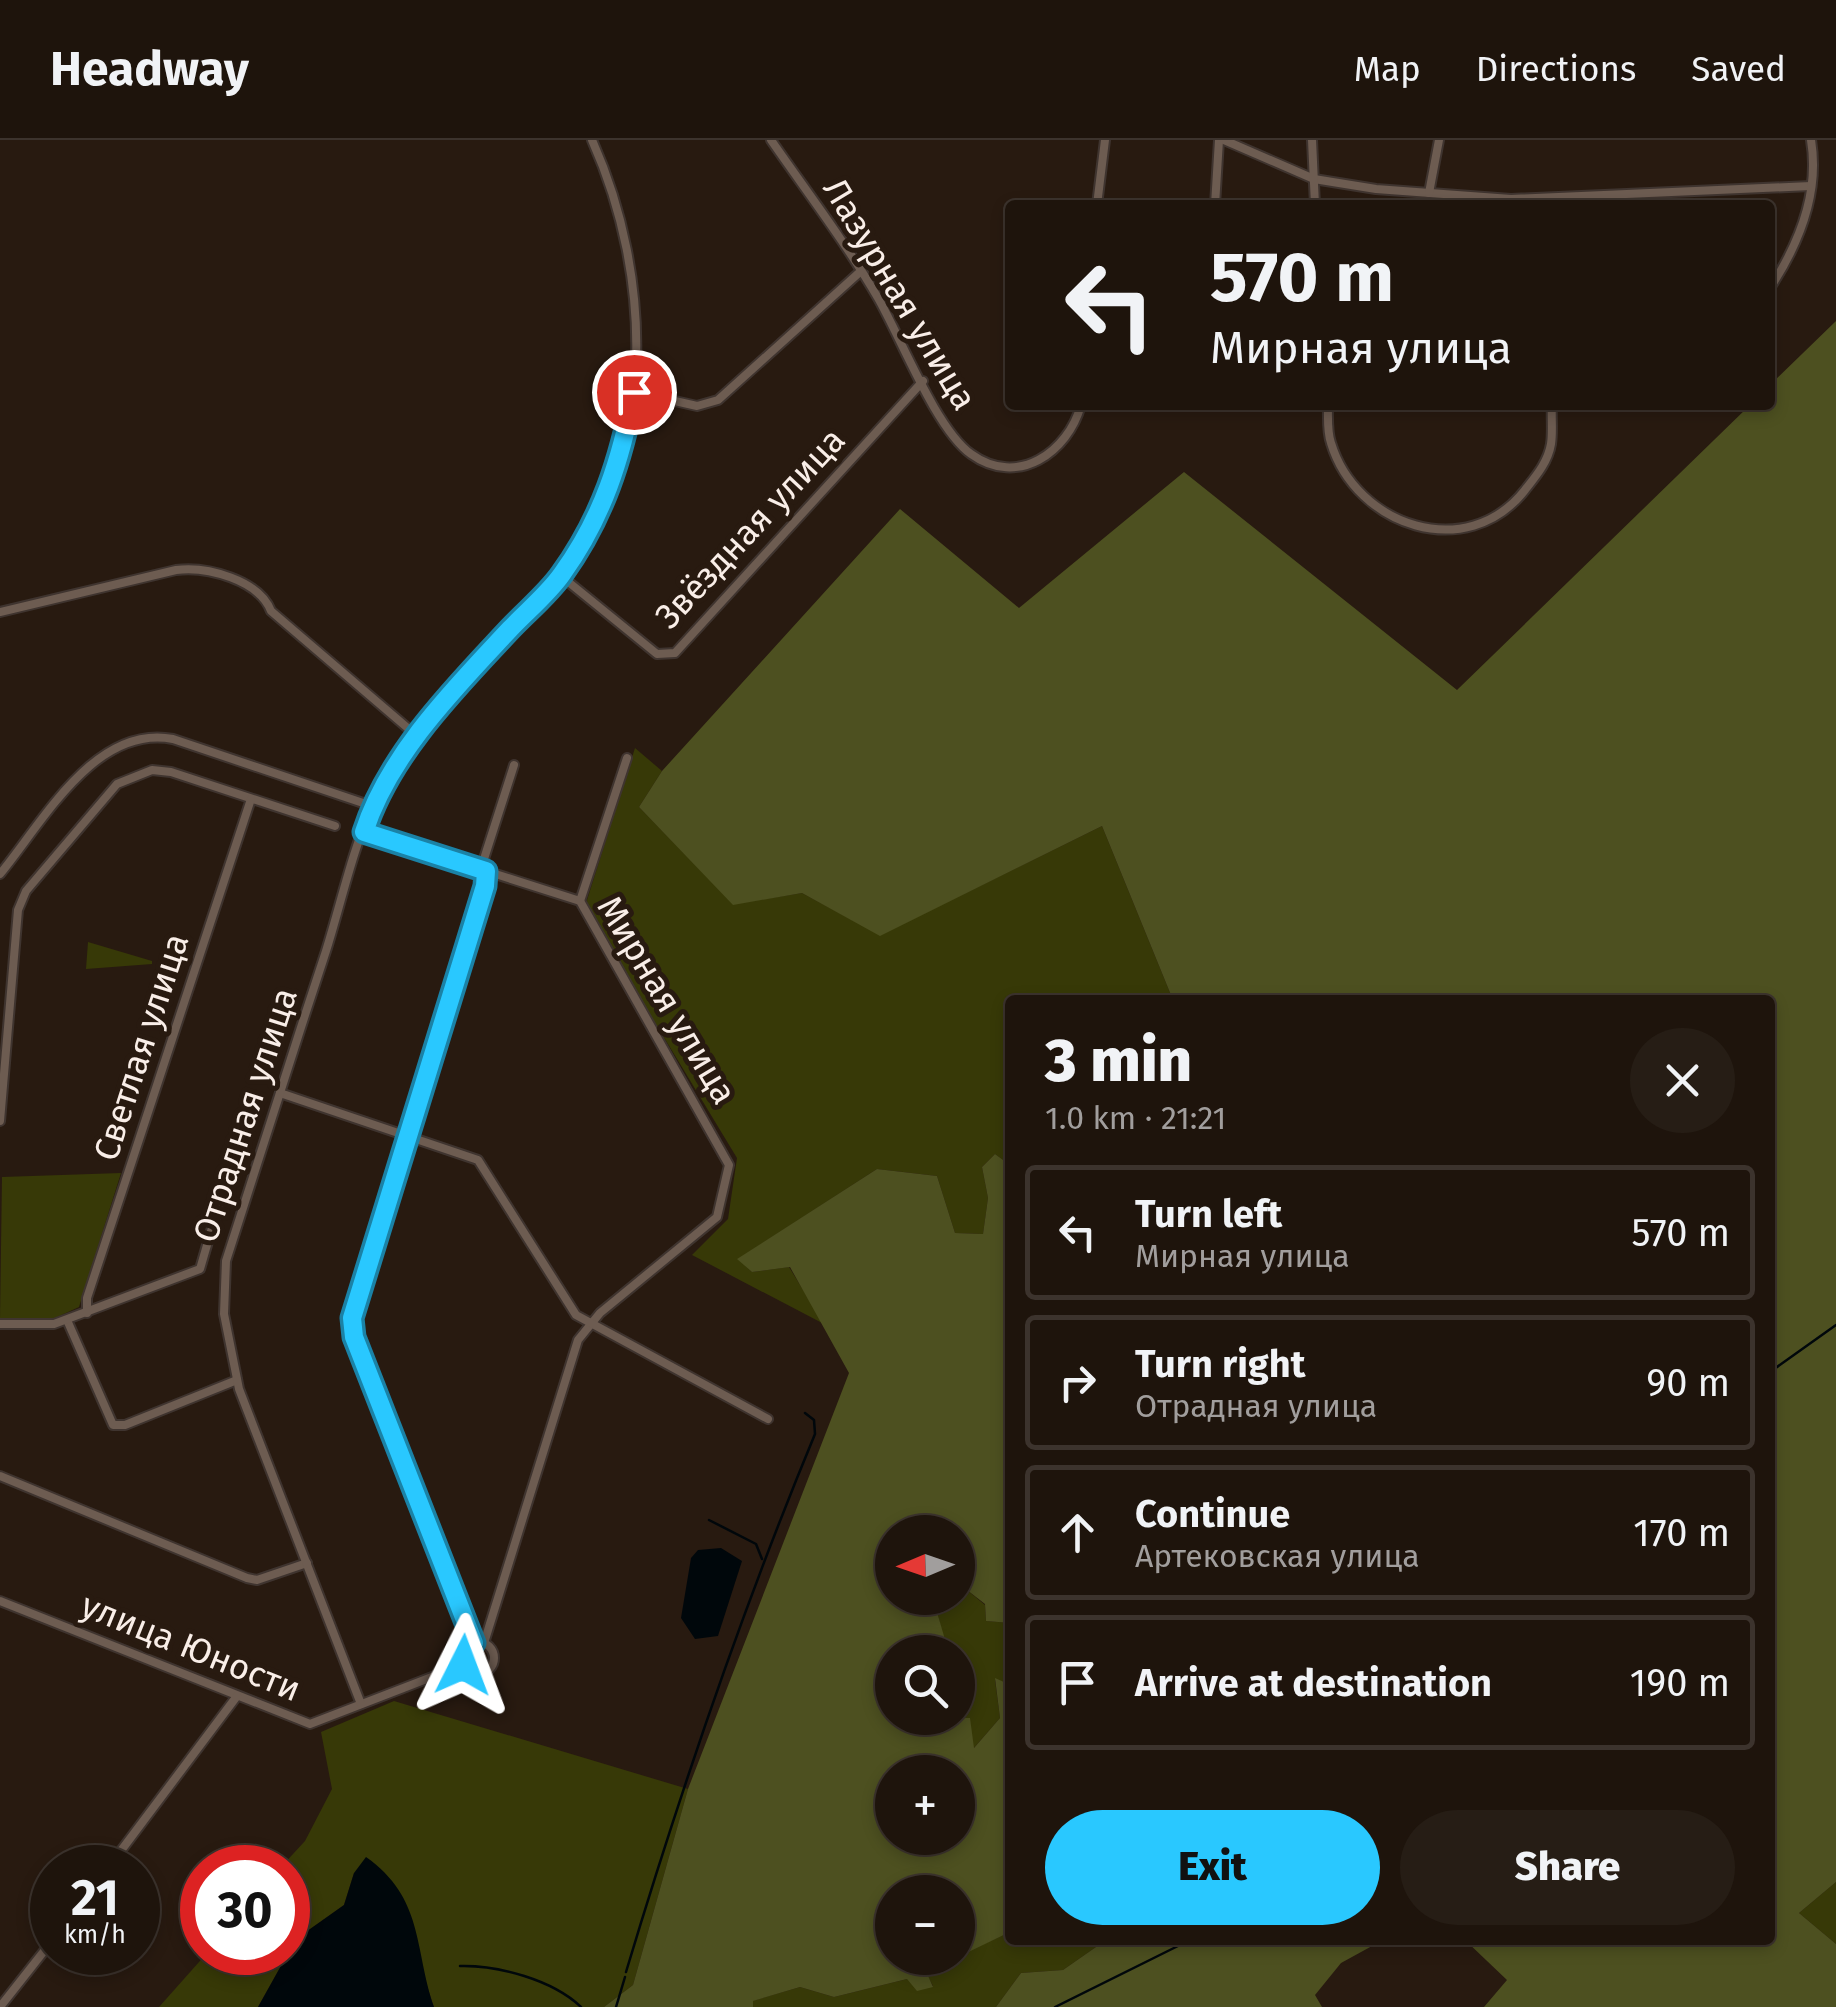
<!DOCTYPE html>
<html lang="en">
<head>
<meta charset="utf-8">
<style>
	:root { --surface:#1e140c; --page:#261d15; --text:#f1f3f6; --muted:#a19e9d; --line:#3c332d; --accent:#29c8ff }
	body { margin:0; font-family:"Fira Sans",sans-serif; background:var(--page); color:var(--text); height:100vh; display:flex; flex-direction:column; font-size:38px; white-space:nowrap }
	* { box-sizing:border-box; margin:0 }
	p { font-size:32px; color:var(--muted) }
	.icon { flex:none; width:55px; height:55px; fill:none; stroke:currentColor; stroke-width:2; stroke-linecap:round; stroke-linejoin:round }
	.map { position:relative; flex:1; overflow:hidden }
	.drawer { position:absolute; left:1005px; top:855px; width:770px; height:950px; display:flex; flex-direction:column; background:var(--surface); border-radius:10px; box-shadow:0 5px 15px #0003,0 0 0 2px var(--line) }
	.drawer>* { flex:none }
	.guide { position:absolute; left:1005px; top:60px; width:770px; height:210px; border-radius:10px; box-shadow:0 5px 15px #0003,0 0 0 2px var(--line); background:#1e140c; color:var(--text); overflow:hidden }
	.needle { width:65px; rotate:268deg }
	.tools { position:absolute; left:875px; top:1375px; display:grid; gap:20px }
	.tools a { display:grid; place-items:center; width:100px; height:100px; border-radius:50%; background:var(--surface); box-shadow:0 5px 15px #0003,0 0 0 2px var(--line); font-size:50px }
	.speed { position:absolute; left:30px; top:1705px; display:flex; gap:20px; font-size:50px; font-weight:700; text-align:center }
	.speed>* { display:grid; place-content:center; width:130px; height:130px; border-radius:50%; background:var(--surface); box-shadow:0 5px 15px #0003,0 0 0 2px var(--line); line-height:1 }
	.speed small { font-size:25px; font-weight:400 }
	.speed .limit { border:15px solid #d22; background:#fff; color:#111 }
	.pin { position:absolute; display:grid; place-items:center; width:85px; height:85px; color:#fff; margin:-42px; border:5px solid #fff; border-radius:50%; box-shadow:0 2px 10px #0007 }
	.me { position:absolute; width:110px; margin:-55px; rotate:3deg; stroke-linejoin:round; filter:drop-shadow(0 0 8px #0008) }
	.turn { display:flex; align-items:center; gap:35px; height:210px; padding:0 40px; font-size:45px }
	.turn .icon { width:130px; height:130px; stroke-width:2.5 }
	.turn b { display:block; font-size:70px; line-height:85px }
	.round { display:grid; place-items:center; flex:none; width:105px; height:105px; border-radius:52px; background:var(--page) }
	.overview { display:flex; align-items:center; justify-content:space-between; height:170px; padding:0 40px }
	h1 { font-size:60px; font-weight:800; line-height:75px }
	.primary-button { display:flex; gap:20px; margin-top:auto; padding:20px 40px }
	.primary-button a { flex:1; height:115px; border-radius:60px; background:var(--accent); color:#111; font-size:40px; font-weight:800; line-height:115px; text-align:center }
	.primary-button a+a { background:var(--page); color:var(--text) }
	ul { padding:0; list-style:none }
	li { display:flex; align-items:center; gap:30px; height:135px; margin:0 20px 15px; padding:0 20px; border:5px solid var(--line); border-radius:10px }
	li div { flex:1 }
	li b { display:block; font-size:38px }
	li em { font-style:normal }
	header { display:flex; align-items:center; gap:60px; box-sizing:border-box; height:140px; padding:0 50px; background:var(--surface); border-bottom:2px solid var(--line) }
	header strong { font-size:48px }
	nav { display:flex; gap:55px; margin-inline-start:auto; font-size:35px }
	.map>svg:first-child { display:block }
	.green { fill:#373907 }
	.forest { fill:#4d5020; fill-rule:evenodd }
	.water { fill:#00070b }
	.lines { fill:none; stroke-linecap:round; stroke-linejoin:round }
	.stream { stroke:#00070b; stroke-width:2.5 }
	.street-casing { stroke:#3f342f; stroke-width:12 }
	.street { stroke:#6d5c51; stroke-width:8 }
	.route-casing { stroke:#1b82a6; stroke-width:25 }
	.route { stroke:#29c8ff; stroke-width:18 }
	.labels { text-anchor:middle; stroke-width:10; stroke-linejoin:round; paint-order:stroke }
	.street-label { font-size:35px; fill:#f9eee8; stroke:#281a10 }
</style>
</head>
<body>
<header>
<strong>Headway</strong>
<nav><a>Map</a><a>Directions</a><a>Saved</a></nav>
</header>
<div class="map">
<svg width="1836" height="1867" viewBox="0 0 1836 1867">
	<rect width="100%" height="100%" fill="#281a10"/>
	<g class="green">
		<path d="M635,608L662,631L639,667L733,764L802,753L880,795L1102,686L1173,860H1010V1025L995,1014L982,1027L988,1058L983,1094L955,1093L937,1036L877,1029L738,1119L752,1132L789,1127L824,1184L692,1115L728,1079L737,1018L588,772L587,760Z"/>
		<path d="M88,802L152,821V824L86,829Z"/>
		<path d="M121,1033L79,1167L55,1178L0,1179L2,1037Z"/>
		<path d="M967,1450L985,1465L986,1481L1010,1483L1004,1542L995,1540L1000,1578L973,1609L936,1578H958V1512H923L945,1503L937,1472L912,1474L917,1461L958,1458V1451Z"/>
		<path d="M394,1561L688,1649L633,1845L604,1867H434L421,1828L354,1733L344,1765L296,1799L258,1867H159L207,1813L288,1812V1728L281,1727L305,1701L332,1649L321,1592Z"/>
		<path d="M1836,1742V1804L1799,1773Z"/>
		<path d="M1010,1792V1800H1106L1063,1830L1021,1833L996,1867H753L752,1861L800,1847L834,1857L907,1839L933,1846L925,1831Z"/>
	</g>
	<g class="forest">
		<path d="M1836,181V1742L1799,1773L1836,1804V1867H1484L1507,1840L1465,1800H1770V860H1173L1102,686L880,796L802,753L733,765L639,667L662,631L900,369L1019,468L1184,332L1457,550L1750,265H1770V245Z"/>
		<path d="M995,1014L1010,1025V1483L986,1481L985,1464L967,1450L958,1451V1392H892V1458H929L917,1461L912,1473L937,1472L946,1503L923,1512H892V1578H970L974,1608L1000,1578L995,1538L1004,1542L1006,1499L1010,1498V1792L958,1817V1752H892V1818H955L926,1831L933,1847L917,1851L907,1839L834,1857L800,1847L753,1861V1867H604L633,1845L688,1649L849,1233L790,1127L752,1132L737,1119L877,1029L937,1036L955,1093L983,1094L988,1058L982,1027ZM892,1632H958V1698H892Z"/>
		<path d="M1106,1800H1383L1341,1823L1315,1855L1322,1867H996L1021,1833L1063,1830Z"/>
	</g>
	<g class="water">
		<path d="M721,1408L742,1421L718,1496L695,1499L681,1478L691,1418L698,1410Z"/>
		<path d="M366,1717C424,1758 414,1808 434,1867H258L296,1799L344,1765L354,1733Z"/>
	</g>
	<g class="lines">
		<g class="stream">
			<path d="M1770,1232L1836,1185"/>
			<path d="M709,1380L756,1404L762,1419"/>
			<path d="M460,1826C498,1825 553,1840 581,1867"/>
			<path d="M626,1832C681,1649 742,1470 815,1294L814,1280L805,1273"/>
			<path d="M616,1867L625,1837"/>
			<path d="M1055,1867L1190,1800"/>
		</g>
		<defs>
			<g id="street">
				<path d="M771,0C807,52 846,103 878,158C901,198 936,289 971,314C1018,348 1068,312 1081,265"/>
				<path d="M1224,0L1314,39L1376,49L1511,59L1811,46"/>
				<path d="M1312,0L1315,65"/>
				<path d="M1429,53L1439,0"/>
				<path d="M1097,65L1105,0"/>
				<path d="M1215,65L1219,0"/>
				<path d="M1770,148C1799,104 1820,54 1811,0"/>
				<path d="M635,252L697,266L718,260L861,131"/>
				<path d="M1328,265C1328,277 1327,292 1331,303C1356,386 1467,424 1525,350C1536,336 1548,322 1551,304C1553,291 1551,277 1552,265"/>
				<path d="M561,436L657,514L675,513L923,241"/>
				<path d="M0,472L176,430C207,426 259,440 271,471L417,596"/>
				<path d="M364,692L580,761L729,1025L717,1077L600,1173L578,1200L484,1503"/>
				<path d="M0,734C43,682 95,584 173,599L372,666"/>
				<path d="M580,761L627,618"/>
				<path d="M280,953L478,1020L576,1175L768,1279"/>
				<path d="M0,981L18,770L26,751L117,644L152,630L171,632L335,686"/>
				<path d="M87,1173V1158L251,659"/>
				<path d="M67,1180L113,1285H125L237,1240"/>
				<path d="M0,1184H54L200,1129L221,1057"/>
				<path d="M0,1336L247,1438L257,1440L307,1423"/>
				<path d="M0,1461L310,1584L463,1525"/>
				<circle cx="478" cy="1518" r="16"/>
				<path d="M474,1503L355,1197L352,1178L485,746L483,722L514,625"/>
				<path d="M361,1564L239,1249L224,1174L226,1121C259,1017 292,914 326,811C341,763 352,712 372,666C411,577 497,511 559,438C659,319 653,136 592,0"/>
				<path d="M108,1728L237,1556"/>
				<path d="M0,1867L52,1801"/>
			</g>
		</defs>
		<use href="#street" class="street-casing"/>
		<use href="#street" class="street"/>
	</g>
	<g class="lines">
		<defs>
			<path id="route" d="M463,1525L465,1509L474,1503L354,1197L352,1178L485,746L486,731L364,692C389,614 455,548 510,489C527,471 548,454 562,434C603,377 621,319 634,252"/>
		</defs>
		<use href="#route" class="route-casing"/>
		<use href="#route" class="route"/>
	</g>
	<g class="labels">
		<g class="street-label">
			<text transform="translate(900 154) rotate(59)" y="12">Лазурная улица</text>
			<text transform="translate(750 388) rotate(-47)" y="12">Звёздная улица</text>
			<text transform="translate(667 860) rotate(59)" y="12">Мирная улица</text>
			<text transform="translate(141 907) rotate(-72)" y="12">Светлая улица</text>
			<text transform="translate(245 975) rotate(-72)" y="12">Отрадная улица</text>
			<text transform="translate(191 1507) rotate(22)" y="12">улица Юности</text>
		</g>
	</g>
</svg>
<div class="tools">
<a><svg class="needle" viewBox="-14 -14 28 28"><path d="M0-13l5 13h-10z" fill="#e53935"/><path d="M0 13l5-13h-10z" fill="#a19e9d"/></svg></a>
<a><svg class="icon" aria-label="search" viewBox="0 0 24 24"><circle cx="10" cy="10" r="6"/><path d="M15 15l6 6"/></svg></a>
<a>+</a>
<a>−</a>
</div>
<div class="speed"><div>21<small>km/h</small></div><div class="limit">30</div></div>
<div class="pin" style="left:634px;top:252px;background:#d93025"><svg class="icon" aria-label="arrive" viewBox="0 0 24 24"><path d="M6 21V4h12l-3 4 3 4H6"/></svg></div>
<svg class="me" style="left:463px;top:1525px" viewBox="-20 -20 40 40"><path d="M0-17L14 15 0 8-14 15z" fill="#29c8ff" stroke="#fff" stroke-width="4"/></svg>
<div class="guide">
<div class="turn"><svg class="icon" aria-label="left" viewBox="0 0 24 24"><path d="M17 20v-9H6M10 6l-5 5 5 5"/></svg><div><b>570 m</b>Мирная улица</div></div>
</div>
<section class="drawer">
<div class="overview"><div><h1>3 min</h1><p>1.0 km · 21:21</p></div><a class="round"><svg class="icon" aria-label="close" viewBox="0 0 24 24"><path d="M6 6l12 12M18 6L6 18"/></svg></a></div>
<ul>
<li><svg class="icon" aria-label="left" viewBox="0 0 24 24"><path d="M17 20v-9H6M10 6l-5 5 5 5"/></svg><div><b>Turn left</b><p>Мирная улица</p></div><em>570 m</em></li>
<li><svg class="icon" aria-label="right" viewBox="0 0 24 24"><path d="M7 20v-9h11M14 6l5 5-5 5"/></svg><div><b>Turn right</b><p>Отрадная улица</p></div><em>90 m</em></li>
<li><svg class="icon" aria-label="ahead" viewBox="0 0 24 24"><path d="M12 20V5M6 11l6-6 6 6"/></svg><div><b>Continue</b><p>Артековская улица</p></div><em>170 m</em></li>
<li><svg class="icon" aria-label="arrive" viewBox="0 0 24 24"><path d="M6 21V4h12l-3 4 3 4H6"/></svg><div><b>Arrive at destination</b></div><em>190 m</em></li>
</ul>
<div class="primary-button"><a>Exit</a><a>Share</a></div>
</section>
</div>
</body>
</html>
